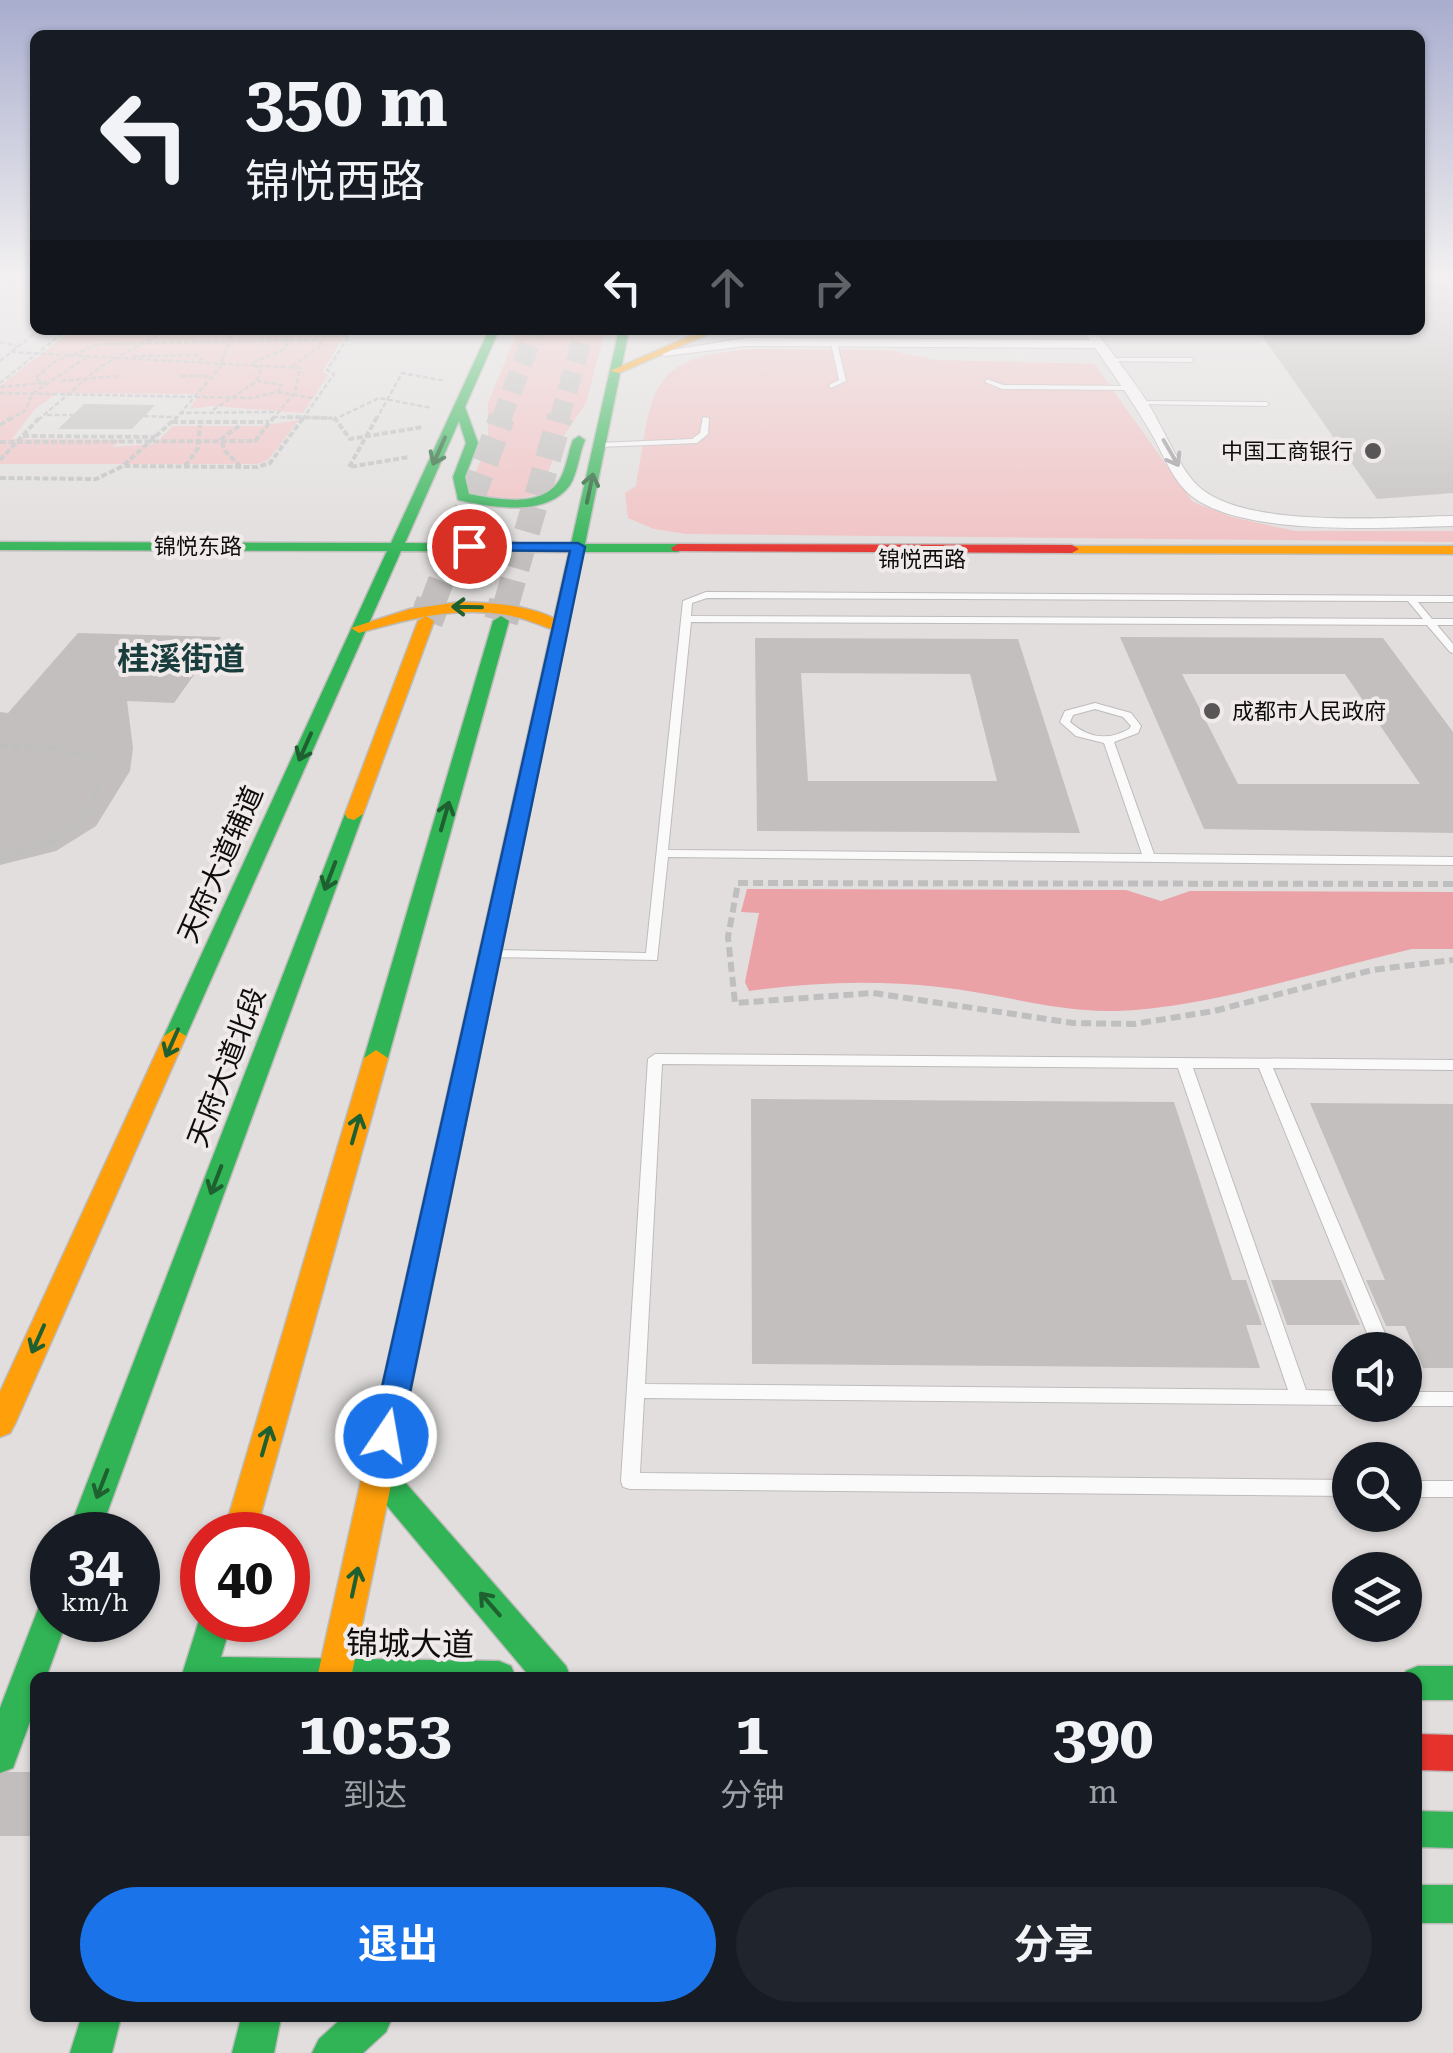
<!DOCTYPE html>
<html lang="zh">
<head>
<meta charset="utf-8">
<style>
	:root { --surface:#171b24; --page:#20242c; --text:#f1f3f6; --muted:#9ea1a6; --accent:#1a73e8 }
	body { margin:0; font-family:"Roboto Serif","Noto Sans SC",serif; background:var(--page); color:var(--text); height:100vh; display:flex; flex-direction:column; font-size:38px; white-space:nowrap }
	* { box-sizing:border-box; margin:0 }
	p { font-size:32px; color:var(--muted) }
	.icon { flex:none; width:55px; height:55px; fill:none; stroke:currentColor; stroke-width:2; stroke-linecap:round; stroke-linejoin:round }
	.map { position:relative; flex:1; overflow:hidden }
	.details { position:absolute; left:30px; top:1672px; width:1392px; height:350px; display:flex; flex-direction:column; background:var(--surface); border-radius:15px; box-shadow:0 2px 8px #0004 }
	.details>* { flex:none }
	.banner { position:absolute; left:30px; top:30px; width:1395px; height:305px; border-radius:15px; box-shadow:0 2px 8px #0004; background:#171b24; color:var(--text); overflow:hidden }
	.controls { position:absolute; left:1332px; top:1332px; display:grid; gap:20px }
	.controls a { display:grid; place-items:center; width:90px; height:90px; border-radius:50%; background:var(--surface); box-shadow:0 2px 8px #0004; font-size:50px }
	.speed { position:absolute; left:30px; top:1512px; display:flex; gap:20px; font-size:50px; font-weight:700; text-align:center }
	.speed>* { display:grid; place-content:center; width:130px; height:130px; border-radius:50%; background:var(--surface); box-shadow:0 2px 8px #0004; line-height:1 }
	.speed small { font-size:25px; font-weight:400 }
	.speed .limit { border:15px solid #d22; background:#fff; color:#111 }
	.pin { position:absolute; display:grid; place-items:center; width:85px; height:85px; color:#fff; margin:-42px; border:5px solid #fff; border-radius:50%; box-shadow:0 2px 10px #0007 }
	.me { position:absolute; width:110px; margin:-55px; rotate:12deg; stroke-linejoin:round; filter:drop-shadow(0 0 8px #0008) }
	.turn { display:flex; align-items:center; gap:35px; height:210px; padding:0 50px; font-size:45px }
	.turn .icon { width:130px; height:130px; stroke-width:2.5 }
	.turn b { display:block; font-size:70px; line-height:85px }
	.lanes { display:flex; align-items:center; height:95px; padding:0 50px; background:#0003; justify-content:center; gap:50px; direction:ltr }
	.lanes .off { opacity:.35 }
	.eta { display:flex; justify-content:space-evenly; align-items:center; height:170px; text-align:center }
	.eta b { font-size:60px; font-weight:700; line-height:70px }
	.primary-button { display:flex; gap:20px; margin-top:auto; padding:20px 50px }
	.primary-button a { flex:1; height:115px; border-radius:60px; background:var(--accent); color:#fff; font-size:40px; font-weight:700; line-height:115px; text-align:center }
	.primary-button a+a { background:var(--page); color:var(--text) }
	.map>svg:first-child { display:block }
	.green { fill:#f1c1c3 }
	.water { fill:#eaa2a6 }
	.building { fill:#c3bfbf; fill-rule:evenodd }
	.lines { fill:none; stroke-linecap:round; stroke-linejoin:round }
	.secondary-tunnel { stroke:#c2bebe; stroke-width:64; stroke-dasharray:64 32; stroke-linecap:butt }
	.primary-tunnel-far2 { stroke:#c2bebe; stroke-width:20; stroke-dasharray:20 10; stroke-linecap:butt }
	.primary-tunnel-far1 { stroke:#c2bebe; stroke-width:26; stroke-dasharray:26 12; stroke-linecap:butt }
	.primary-tunnel { stroke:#c2bebe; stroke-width:34; stroke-dasharray:34 18; stroke-linecap:butt }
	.lane-casing { stroke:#bebbbb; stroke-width:2 }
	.street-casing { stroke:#bebbbb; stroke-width:2 }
	.fast-casing { stroke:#bebbbb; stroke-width:3 }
	.slow-casing { stroke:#bebbbb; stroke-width:3 }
	.jam-casing { stroke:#bebbbb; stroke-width:3 }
	.path-far3 { stroke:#bfbfbf; stroke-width:2.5; stroke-dasharray:5 2.5; stroke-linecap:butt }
	.path-far2 { stroke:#bfbfbf; stroke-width:4; stroke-dasharray:6 2.5; stroke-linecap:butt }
	.path-far1 { stroke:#bfbfbf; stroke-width:5; stroke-dasharray:8 4; stroke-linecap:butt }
	.path { stroke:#bfbfbf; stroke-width:6; stroke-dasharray:10 5; stroke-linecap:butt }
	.lane { fill:#fbfafa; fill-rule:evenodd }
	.street { fill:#fbfafa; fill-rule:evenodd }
	.fast { fill:#30b455; fill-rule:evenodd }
	.slow { fill:#ff9f0a; fill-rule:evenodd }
	.jam { fill:#e5322d; fill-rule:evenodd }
	.oneway { stroke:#1f6030 }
	.oneway2 { stroke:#9c9b9b }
	.route { fill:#1a73e8; stroke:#114b97; stroke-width:2.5 }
	.poi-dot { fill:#585656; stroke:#f1eaea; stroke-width:4 }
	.labels { text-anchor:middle; stroke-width:8; stroke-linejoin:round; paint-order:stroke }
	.far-poi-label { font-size:22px; fill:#0e0c0c; stroke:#f1eaea; text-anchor:end }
	.far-street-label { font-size:22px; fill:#0e0c0c; stroke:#f1eaea }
	.street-label { font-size:28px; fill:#0e0c0c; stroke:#f1eaea }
	.far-district-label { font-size:32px; font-weight:bold; fill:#193c3c; stroke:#f1eaea }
	.near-street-label { font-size:32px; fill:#0e0c0c; stroke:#f1eaea }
</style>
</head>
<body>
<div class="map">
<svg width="1453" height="2053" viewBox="0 0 1453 2053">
	<rect width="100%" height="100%" fill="#e2dede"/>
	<g class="green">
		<path d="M518,330H605L586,403L559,443L540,494L506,501L468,491L488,442V403Z"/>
		<path d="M77,334H339L344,336L322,372L328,375L303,413L212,406L189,409L200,394L58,393L35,409L12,439L122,440L112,447L155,444L173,426H259L299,420L268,460L258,464H0V386L64,336Z"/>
		<path d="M754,349L888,350L936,360L1094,364L1193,502L1232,517L1295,531H1453V542L687,534L654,529L628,518L625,493L636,486C653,392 644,356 754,349Z"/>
	</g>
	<path class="water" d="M747,889L1126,890L1161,901L1190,891L1453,892V949H1412C1321,970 1205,1009 1113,1011C1054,1012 998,993 939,987C875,980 813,982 749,991L745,982L759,913L741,912Z"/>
	<g class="building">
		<path d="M1420,275H1453V493L1377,499L1258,330H1420Z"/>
		<path d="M84,404L155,405L132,429H58Z"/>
		<path d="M78,633L221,637L174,703L127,701L133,748L130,771L96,826L56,851L0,865V712L8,713Z"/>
		<path d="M1120,637L1383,638L1453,732V833L1204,829ZM1182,674H1345L1420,784H1238Z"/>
		<path d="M755,638L1018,639L1080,833L757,831ZM801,673L970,674L997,781H808Z"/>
		<path d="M751,1099L1174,1102L1232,1280H1246L1262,1325H1246L1260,1368L752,1364Z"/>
		<path d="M1310,1103L1453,1104V1368H1423L1405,1326H1386L1366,1280H1385Z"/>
		<path d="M1271,1280H1341L1360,1325H1287Z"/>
	</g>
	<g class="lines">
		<path class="secondary-tunnel" d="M0,1804H35"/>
		<g class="primary-tunnel-far2">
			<path d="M501,420L535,330"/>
			<path d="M559,420L585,330"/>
		</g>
		<g class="primary-tunnel-far1">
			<path d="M432,605L502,417"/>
			<path d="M506,605L560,417"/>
		</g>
		<g class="primary-tunnel">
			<path d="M426,621L433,602"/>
			<path d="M501,621L506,602"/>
		</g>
		<defs>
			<g id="lane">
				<path d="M21,275H33L0,283V279Z"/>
				<path d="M834,341L837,343L846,381L831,388L829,385L839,380L831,343Z"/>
				<path d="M1109,358H1191L1194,360L1191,362L1107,361Z"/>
				<path d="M987,379L1003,385L1130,386L1133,388L1130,390L1002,389L985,382Z"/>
				<path d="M1141,401L1266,402L1269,404L1266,406L1139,404Z"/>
				<path d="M703,417L709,418L708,434L697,443L599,447L595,445L599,443L692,439L700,433Z"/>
				<path d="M706,592L1453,596V602H1418L1432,619H1453V625H1437L1453,644V653L1450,652L1427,625L691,622L668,850L1142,854L1104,743L1076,736L1060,722L1065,711L1095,703L1131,713L1141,726L1138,733L1114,742L1154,854L1453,857V865L668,857L657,960L488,957L487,954L488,951L493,950L646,953L683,601ZM707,598L1408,601L1423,619L691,616L692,603ZM1095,709L1123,717L1131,726L1129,729C1108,741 1088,738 1070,722L1073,715Z"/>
				<path d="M655,1054L1453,1060V1070L1273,1068L1392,1350H1374L1259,1068H1193L1306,1390L1350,1391L1351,1405L644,1398L640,1473L1350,1480V1496L630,1489L623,1487L621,1481L648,1059ZM662,1064L1178,1068L1288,1390L645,1384Z"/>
				<path d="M1405,1392H1453V1406H1405L1401,1405H1405Z"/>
				<rect x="1405" y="1481" width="48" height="16"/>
			</g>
			<path id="street" d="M1083,330H1095C1113,355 1133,379 1149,405C1163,428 1179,467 1197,485C1242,530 1392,517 1453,516V526C1389,527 1231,539 1185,490C1170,475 1161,449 1150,431C1133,402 1114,375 1095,348L746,346L665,356L659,352L746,338L1090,340Z"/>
			<g id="fast">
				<path d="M489,330H499L465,407L478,443L465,477L469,494C496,499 543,509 560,479C567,467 568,452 573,440L579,436L585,440C579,454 578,472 570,485C546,518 492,507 458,500L453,477L466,443L459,421L405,543L571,544L619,330H629L585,544H678L685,548L678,552H583L429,1301L425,1309L415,1312L405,1309L401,1301L569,552L401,551L186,1036L175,1043L164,1036L387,551L0,550V542L391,543Z"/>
				<path d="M501,616L509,621L388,1058L376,1066L368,1063L364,1058L493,621Z"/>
				<path d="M354,808L363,814L99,1535H67L345,814Z"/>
				<path d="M378,1460L389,1464L566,1666L571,1678H531L367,1482L363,1473L367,1464Z"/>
				<path d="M52,1599V1620H67L46,1678H35V1708L13,1768L0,1773V1708L40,1604Z"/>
				<path d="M202,1611V1620H232L221,1657L499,1661L511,1666L516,1678H181Z"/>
				<path d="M1418,1666H1453V1700H1418V1678H1403L1406,1671Z"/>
				<path d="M1418,1811L1453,1812V1848L1418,1847Z"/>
				<rect x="1418" y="1885" width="35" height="38"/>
				<path d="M81,2018H121L112,2053H70Z"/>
				<path d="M241,2018H281L274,2053H232Z"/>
				<path d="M342,2018H392L386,2032L363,2053H312L319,2039Z"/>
			</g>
			<g id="slow">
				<path d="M704,330H718L619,373L610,371Z"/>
				<path d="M1067,546H1453V554L1072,553L1065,549Z"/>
				<path d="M460,602C494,603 540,605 568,627L560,632C542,626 526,618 507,615C455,606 409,619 359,633L351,628L410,609Z"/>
				<path d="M426,616L434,621L363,814L354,820L347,818L345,814L418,621Z"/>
				<path d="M175,1029L186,1036L15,1424L10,1433L0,1437V1392L164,1036Z"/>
				<path d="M376,1050L388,1058L255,1535H223L364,1058Z"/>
				<path d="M415,1290L425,1293L429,1301L351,1678H317L401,1301L405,1293Z"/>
			</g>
			<g id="jam">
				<path d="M678,544L1072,545L1079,549L1072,553L673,551L671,548Z"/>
				<path d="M1418,1734L1453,1735V1771L1418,1770Z"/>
			</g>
		</defs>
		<use href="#lane" class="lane-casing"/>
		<use href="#street" class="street-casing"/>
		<use href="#fast" class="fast-casing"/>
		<use href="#slow" class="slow-casing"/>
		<use href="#jam" class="jam-casing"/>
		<g class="path-far3">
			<path d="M512,332L600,333"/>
			<path d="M403,336L405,330"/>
			<path d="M0,342L17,346"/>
			<path d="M11,352L300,368L295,392L272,420"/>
			<path d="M133,356L196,355L203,360"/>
			<path d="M0,361L39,330"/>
			<path d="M181,376H211"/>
			<path d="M61,381L117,376"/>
			<path d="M0,383L60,335L79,332L349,336L327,370L334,374L302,420"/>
			<path d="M48,383L35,379L54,362L101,344L319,340L322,345L291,367"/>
			<path d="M0,387L44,383"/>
			<path d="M278,392L318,399"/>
			<path d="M0,393L251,398L278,392L282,385L257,381"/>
			<path d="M213,410L257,381L260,370L252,363L283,350L289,342L286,338"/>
			<path d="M179,413L276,412"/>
			<path d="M47,415H73"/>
			<path d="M144,416L174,417"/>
			<path d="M273,417L332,418"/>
			<path d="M9,420L26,410L32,394L87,357"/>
			<path d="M38,420L100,367L161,333"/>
			<path d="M175,420L220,367L232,333"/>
			<path d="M333,420L379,398L432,408"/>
			<path d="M376,420L402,373L445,381"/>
		</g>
		<g class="path-far2">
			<path d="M287,417L332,418"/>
			<path d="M334,417L350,439L423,427"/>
			<path d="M377,417L349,467L409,457"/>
			<path d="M172,422H269"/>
			<path d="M0,425L13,417"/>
			<path d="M239,426L221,439L225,451L240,466"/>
			<path d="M23,436L155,437"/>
			<path d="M0,442L255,441L274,417"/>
			<path d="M0,460L40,417"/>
			<path d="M124,465L177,417"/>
			<path d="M185,466L198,448L200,425"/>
			<path d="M0,478L96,479L123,466L257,467L270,463L304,417"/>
		</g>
		<path class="path-far1" d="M0,746C33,748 76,743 101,769C97,805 81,826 49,843"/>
		<g class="path">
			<path d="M0,859L54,840"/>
			<path d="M1453,884L738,883L728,937L735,1003L873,993L1073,1023L1134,1024L1214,1011L1372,970L1453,960"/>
		</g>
		<use href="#lane" class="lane"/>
		<use href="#street" class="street"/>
		<use href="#fast" class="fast"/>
		<use href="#slow" class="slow"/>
		<use href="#jam" class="jam"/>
	</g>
	<defs><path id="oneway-shaft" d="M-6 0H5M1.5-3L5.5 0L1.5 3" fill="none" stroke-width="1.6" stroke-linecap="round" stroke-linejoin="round" transform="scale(2.5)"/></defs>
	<g class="oneway">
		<use href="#oneway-shaft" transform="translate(439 451) rotate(114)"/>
		<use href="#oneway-shaft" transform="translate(590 488) rotate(-78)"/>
		<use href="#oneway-shaft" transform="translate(467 607) rotate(-179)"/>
		<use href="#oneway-shaft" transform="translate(305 747) rotate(114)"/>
		<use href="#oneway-shaft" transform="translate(445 816) rotate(-74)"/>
		<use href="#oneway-shaft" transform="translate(330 876) rotate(111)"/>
		<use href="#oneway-shaft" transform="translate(172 1043) rotate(114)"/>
		<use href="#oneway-shaft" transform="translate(356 1129) rotate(-74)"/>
		<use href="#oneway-shaft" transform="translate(216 1180) rotate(111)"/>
		<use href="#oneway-shaft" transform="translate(38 1339) rotate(114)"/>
		<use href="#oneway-shaft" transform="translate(266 1441) rotate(-74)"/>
		<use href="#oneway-shaft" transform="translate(102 1484) rotate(111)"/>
		<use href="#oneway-shaft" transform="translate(355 1582) rotate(-78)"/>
		<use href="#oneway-shaft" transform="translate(490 1604) rotate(-131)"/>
	</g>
	<use class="oneway2" href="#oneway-shaft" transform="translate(1171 453) rotate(60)"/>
	<linearGradient id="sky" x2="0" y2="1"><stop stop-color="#a9adce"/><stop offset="0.49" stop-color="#f2f0f0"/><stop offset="1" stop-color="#f2f0f0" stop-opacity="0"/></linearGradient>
	<rect width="1453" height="563" fill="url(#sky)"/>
	<path class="route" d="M464,543H578L585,547L401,1436L397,1445L386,1449L376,1445L371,1436L570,551L469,550L462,546Z"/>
	<g class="poi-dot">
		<circle cx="1373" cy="451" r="10"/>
		<circle cx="1212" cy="711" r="10"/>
	</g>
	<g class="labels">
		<g class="far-poi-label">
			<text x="1353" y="459">中国工商银行</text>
			<text x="1232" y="719" text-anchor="start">成都市人民政府</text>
		</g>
		<g class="far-street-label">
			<text x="198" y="554">锦悦东路</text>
			<text x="922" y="567">锦悦西路</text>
		</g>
		<g class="street-label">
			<text transform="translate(220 864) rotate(-66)" y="10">天府大道辅道</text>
			<text transform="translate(226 1067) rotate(-69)" y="10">天府大道北段</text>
		</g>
		<g class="far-district-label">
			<text x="181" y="670">桂溪街道</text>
		</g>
		<g class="near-street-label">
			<text transform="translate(410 1644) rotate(1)" y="11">锦城大道</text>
		</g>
	</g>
</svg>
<div class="controls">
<a><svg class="icon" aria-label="sound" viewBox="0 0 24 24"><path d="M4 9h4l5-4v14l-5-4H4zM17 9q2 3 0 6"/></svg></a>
<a><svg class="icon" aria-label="search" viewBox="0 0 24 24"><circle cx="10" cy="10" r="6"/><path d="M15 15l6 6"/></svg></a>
<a><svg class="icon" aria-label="layers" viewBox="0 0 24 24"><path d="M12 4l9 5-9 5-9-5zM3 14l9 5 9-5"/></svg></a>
</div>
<div class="speed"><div>34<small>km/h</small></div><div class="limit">40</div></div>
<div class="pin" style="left:469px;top:546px;background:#d93025"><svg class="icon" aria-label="arrive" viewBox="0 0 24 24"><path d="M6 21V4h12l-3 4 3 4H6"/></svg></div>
<svg class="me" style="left:386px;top:1436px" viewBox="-20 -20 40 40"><circle r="17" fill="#1a73e8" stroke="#fff" stroke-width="3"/><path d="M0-11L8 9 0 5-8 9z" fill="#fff"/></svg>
<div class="banner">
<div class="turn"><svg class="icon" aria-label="left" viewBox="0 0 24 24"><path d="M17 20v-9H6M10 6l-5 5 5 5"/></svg><div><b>350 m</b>锦悦西路</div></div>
<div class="lanes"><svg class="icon" aria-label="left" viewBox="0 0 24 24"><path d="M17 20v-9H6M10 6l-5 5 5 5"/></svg><svg class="icon off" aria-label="ahead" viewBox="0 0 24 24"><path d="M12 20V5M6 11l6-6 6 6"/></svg><svg class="icon off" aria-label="right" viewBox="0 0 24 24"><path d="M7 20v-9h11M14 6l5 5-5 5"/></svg></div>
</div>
<section class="details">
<div class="eta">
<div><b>10:53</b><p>到达</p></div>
<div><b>1</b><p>分钟</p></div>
<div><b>390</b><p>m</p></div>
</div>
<div class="primary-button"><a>退出</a><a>分享</a></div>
</section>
</div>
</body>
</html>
